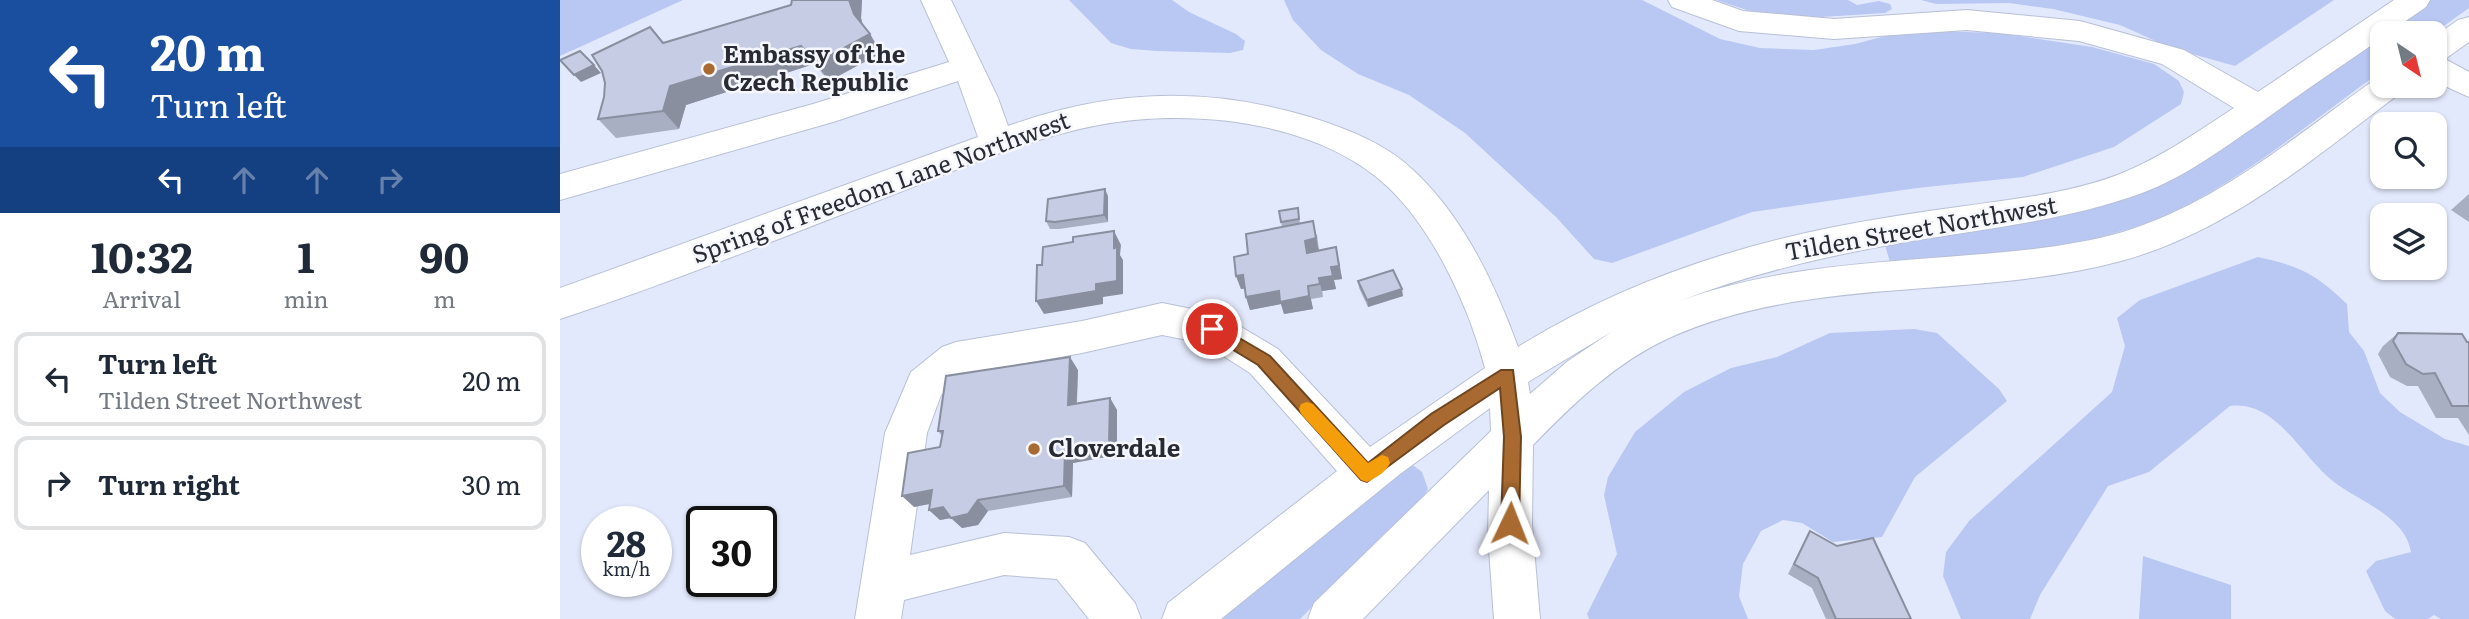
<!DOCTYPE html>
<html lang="en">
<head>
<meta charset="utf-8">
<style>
	:root { --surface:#fff; --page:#f2f2f3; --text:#1f2937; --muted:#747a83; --line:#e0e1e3 }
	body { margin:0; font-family:Literata,serif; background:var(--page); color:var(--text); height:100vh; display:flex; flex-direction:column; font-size:26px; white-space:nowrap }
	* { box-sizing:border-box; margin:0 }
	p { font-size:23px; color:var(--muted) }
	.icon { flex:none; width:38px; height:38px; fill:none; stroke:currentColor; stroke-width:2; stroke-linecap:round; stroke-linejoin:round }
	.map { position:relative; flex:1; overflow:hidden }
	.side { display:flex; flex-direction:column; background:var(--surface); width:560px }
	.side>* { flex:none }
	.top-card { background:#1a4fa0; color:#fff; overflow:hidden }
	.needle { width:46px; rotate:145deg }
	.fabs { position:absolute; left:1810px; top:21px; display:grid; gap:14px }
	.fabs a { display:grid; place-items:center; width:77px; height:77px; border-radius:14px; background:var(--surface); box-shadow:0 2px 5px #0004; font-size:35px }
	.speed { position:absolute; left:21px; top:506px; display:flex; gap:14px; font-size:35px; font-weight:700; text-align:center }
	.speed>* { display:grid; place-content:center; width:91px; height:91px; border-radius:50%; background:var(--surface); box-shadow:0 2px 5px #0004; line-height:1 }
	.speed small { font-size:18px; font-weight:400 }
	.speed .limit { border:4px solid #111; border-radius:10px; background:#fff; color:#111 }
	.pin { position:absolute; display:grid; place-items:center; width:60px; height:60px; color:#fff; margin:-30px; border:4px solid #fff; border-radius:50%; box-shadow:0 2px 7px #0007 }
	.me { position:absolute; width:77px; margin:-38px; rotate:2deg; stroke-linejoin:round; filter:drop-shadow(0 0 5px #0008) }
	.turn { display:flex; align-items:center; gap:24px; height:147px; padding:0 35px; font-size:32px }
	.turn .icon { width:91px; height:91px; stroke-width:2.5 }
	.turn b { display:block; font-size:49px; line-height:60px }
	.lanes { display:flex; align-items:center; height:66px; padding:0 35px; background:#0003; justify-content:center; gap:35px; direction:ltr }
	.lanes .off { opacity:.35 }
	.eta { display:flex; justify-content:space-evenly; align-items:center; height:119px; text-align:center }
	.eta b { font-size:42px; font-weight:700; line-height:49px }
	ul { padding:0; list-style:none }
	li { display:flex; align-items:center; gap:21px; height:94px; margin:0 14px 10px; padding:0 21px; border:4px solid var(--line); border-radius:14px }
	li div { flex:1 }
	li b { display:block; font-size:26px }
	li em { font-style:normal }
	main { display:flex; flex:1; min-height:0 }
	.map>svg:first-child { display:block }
	.green { fill:#b9c7f3 }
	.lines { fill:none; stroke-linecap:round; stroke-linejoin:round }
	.minor-casing { stroke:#b8c0d6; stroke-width:2 }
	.minor { fill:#fff; fill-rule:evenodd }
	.wall { fill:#a9afc3 }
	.shaded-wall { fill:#8a8f9f }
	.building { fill:#c5cce3; stroke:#8a8f9f; stroke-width:2 }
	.route { fill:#a86a30; stroke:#6d451f; stroke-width:2 }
	.slow { fill:#f59e0b }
	.poi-dot { fill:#a86a30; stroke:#f5f7fc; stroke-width:2.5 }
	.labels { text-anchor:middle; stroke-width:5; stroke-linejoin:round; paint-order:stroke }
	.poi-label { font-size:24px; font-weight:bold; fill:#282b34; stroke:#f5f7fc; text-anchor:start }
	.street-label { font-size:24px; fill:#282b34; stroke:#f5f7fc }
</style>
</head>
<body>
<main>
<section class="side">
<div class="top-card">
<div class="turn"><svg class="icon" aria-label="left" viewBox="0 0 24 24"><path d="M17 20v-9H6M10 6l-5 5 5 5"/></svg><div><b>20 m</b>Turn left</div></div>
<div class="lanes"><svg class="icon" aria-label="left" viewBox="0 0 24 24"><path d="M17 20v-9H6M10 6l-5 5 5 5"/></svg><svg class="icon off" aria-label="ahead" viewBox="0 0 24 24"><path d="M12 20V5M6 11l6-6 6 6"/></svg><svg class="icon off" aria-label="ahead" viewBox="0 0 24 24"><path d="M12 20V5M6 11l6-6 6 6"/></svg><svg class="icon off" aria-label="right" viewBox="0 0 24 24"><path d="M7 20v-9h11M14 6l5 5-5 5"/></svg></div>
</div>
<div class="eta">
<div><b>10:32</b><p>Arrival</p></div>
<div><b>1</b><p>min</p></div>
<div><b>90</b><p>m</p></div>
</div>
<ul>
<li><svg class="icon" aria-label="left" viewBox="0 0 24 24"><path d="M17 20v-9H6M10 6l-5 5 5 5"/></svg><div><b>Turn left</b><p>Tilden Street Northwest</p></div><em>20 m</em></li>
<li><svg class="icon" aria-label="right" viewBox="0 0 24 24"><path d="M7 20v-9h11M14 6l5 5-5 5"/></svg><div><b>Turn right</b></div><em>30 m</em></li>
</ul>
</section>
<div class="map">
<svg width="1909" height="619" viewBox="0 0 1909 619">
	<rect width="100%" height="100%" fill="#e3e9fc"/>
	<g class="green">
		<path d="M0,0H123L0,56Z"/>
		<path d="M509,0H612L629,12L676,34L685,41L683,50L670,53L597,51L571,49L551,43Z"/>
		<path d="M724,0H1082L1160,39L1200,48L1254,50L1295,44L1333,34L1369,31L1439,33L1532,47L1594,64L1619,81L1624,92L1621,104L1554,147L1463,177L1357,188L1192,212L1052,263L1034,259L997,218L905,133L849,95L798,74L761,50L733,20Z"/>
		<path d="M1156,0H1288L1297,5L1319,1L1330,4L1332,9L1325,13L1246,18L1193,12Z"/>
		<path d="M1361,0H1774L1675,66L1611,48L1560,25L1493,9L1449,3L1376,4Z"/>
		<path d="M1864,0H1909V8L1874,33H1822V71C1757,117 1694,171 1623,207C1537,251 1425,255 1330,262L1324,242L1511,210Z"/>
		<path d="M1698,257C1740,266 1756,274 1787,304L1789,332L1804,351L1820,393L1840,412L1885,439L1909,446V619H1881L1874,615L1868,619H1835L1825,611L1806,571L1816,561L1851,552C1845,516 1800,502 1774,482C1742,458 1717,400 1670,406L1589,472L1548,486L1480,595L1470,619H1401L1383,576L1386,552L1409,521L1552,392L1565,346L1557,318L1580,300Z"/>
		<path d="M1354,329L1377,333L1439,389L1447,401L1355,477L1322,537L1273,542L1242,523L1223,520L1201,531L1183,564L1179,596L1188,619H1029L1027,614L1057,554L1044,495L1048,477L1075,432L1124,392L1171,368L1217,357L1270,333Z"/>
		<path d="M838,466H854L862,472L868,489L861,500L740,619H636Z"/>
		<path d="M1583,556L1671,585V619H1579Z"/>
	</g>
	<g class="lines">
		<defs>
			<g id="minor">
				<path d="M361,0H391L438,98L448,126C551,89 646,86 750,117C787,129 825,143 853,170C903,216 935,284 958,347C1053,288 1160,250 1269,228C1314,219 1359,212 1405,206C1456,199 1511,193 1560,174C1602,157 1637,132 1674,108L1602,64L1519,41L1407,30L1274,39L1179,31L1112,7L1108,0H1152L1183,11L1274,19L1407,10L1520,21L1624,50L1698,92L1834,0H1870L1866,7L1828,33H1822V38C1781,66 1740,94 1700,123C1662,149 1625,177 1582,193C1511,219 1437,227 1364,239C1279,253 1197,271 1117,302C1211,267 1311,263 1410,255C1461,251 1514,246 1563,232C1658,203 1737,135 1817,78L1822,77V86H1844L1839,94C1753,159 1668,232 1561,261C1413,301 1251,274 1109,338C1056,362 1013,404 973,445L972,524L980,619H934L928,536L929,490L803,619H748L754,603L931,431L930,408L840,474L661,619H602L608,603L777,471L690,373L643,343L602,335L522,353L406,374L381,395L367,433L350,555L444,533L509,537L525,543L575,603L581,619H529L497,579L444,575L344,600L341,619H295L325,433L351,372L382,347L396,342L522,321L602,303L652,313L666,318L718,349L810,447L925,368C909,307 874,231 828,187C757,120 630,108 539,125C463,139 389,174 317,201C212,241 107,284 0,319V288L418,137L398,81L273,122L0,200V174L253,104L389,62ZM1053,331L1008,361L970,394L968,382Z"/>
				<path d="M1909,17V42L1885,59L1909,72V97L1874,81V37L1898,20Z"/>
			</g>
		</defs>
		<use href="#minor" class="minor-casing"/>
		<use href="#minor" class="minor"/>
	</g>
	<g class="wall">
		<path d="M232,0H302L301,18L303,26L310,34L321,53L269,81L254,64L126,105L119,129L56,138L38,119L90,27L104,43L231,5Z"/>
		<path d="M1909,194V222L1891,210Z"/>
		<path d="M548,196V222L499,229H490L486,221Z"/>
		<path d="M738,208L740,224L757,235L759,250L779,260L782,279L774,280L776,289L762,291L763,297L751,299L753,309L724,314L721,304L690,310L686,297L685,289H681L676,276L688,254L722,227L721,222Z"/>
		<path d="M798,281L843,296L808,307L799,288Z"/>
		<path d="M1838,333L1909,342V435L1898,418H1876L1858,386H1847L1830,377L1818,354L1823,346Z"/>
		<path d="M518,370L517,403L550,398L557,410V455L513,463L512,497L428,511L418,525L402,528L391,518L380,520L369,510L370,504L354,507L380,447L382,436L378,431Z"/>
		<path d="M1244,542L1351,619H1266L1252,588L1228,574Z"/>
	</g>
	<g class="shaded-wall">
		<path d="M289,0H302L301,18L305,33L294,14Z"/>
		<path d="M310,34L321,53L269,81L256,63Z"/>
		<path d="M241,46L254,64L126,105L119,129L103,111L110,86Z"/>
		<path d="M34,65L41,73L21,82L14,75Z"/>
		<path d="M545,189L548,196V222L544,215Z"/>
		<path d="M753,221L759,252L747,253L745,241Z"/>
		<path d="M554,231L561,245L560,255L563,260V294L543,297V304L484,314L476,301L536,284L554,248Z"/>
		<path d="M776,247L782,279L774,280L771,267Z"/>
		<path d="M683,275L687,288L681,289L676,276Z"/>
		<path d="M773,276L776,289L762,291L763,297L759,278Z"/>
		<path d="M748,286L753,309L724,314L721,304L690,310L686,297Z"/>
		<path d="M842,289L843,296L808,307L807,300Z"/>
		<path d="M510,357L518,370L516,417L508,405Z"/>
		<path d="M550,398L557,410V455L513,463L512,497L504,486L505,451Z"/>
		<path d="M372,490L383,501L354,507L342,496Z"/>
		<path d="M418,500L428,511L418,525L402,528L391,518L380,520L369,510Z"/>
	</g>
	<g class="building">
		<path d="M232,0H289L294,14L310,34L256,63L241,46L110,86L103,111L38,119L44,97L45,83L42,71L32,55L90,27L103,43L231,5Z"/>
		<path d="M20,51L34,65L14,75L0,60Z"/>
		<path d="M545,189L544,215L495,222L486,221L488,199Z"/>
		<path d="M738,208L739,219L721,222L719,211Z"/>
		<path d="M753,221L756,238L745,241L747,253L776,247L779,266L771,267L773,276L759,278L760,284L748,286L749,296L720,302L719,291L686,297L683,275L676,276L674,257L688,254L686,234Z"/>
		<path d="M554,231V248L557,247V281L536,284V291L476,301L477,265H482L483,247L513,242V237Z"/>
		<path d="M833,270L842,289L807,300L798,281Z"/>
		<path d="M1838,333L1902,334L1907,342H1909V406H1892L1875,373L1863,374L1846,364L1833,341Z"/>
		<path d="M510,357L508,405L550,398L549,444L505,451L504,486L418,500L408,514L391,518L383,507L369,510L372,490L342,496L348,453L380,447L383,431H378L386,376Z"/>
		<path d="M1250,531L1277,546L1313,538L1351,619H1276L1258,578L1234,564Z"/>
	</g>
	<path class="route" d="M652,322L710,356L808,463L871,414L941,370H953L961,437L959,523L957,529L950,531L944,529L941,523L944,437L940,388L884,425L807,482L801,480L698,365L647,334L644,329L647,324Z"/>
	<path class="slow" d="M747,402L753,404L808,463L822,455L828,457L830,463C826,472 816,478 807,482L801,480L741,414L739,409L741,404Z"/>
	<g class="poi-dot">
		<circle cx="149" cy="69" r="7"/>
		<circle cx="474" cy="449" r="7"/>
	</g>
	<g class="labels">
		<g class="poi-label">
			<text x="163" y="63">Embassy of the<tspan x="163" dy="28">Czech Republic</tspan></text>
			<text x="488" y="457">Cloverdale</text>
		</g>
		<g class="street-label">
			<text transform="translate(321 188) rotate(-20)" y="8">Spring of Freedom Lane Northwest</text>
			<text transform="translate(1361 229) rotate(-10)" y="8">Tilden Street Northwest</text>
		</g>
	</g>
</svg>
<div class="fabs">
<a><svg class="needle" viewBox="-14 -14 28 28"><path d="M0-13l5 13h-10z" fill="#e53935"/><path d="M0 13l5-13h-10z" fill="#747a83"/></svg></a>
<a><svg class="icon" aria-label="search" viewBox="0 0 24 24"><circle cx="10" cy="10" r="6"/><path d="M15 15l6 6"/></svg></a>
<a><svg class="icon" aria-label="layers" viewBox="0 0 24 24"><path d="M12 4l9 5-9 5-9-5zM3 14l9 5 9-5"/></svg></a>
</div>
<div class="speed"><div>28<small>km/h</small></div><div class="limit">30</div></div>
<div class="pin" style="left:652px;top:329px;background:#d93025"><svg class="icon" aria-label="arrive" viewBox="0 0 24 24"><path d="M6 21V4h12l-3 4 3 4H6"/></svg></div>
<svg class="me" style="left:950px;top:523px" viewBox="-20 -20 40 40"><path d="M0-17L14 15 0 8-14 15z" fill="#a86a30" stroke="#fff" stroke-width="4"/></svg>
</div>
</main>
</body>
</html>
